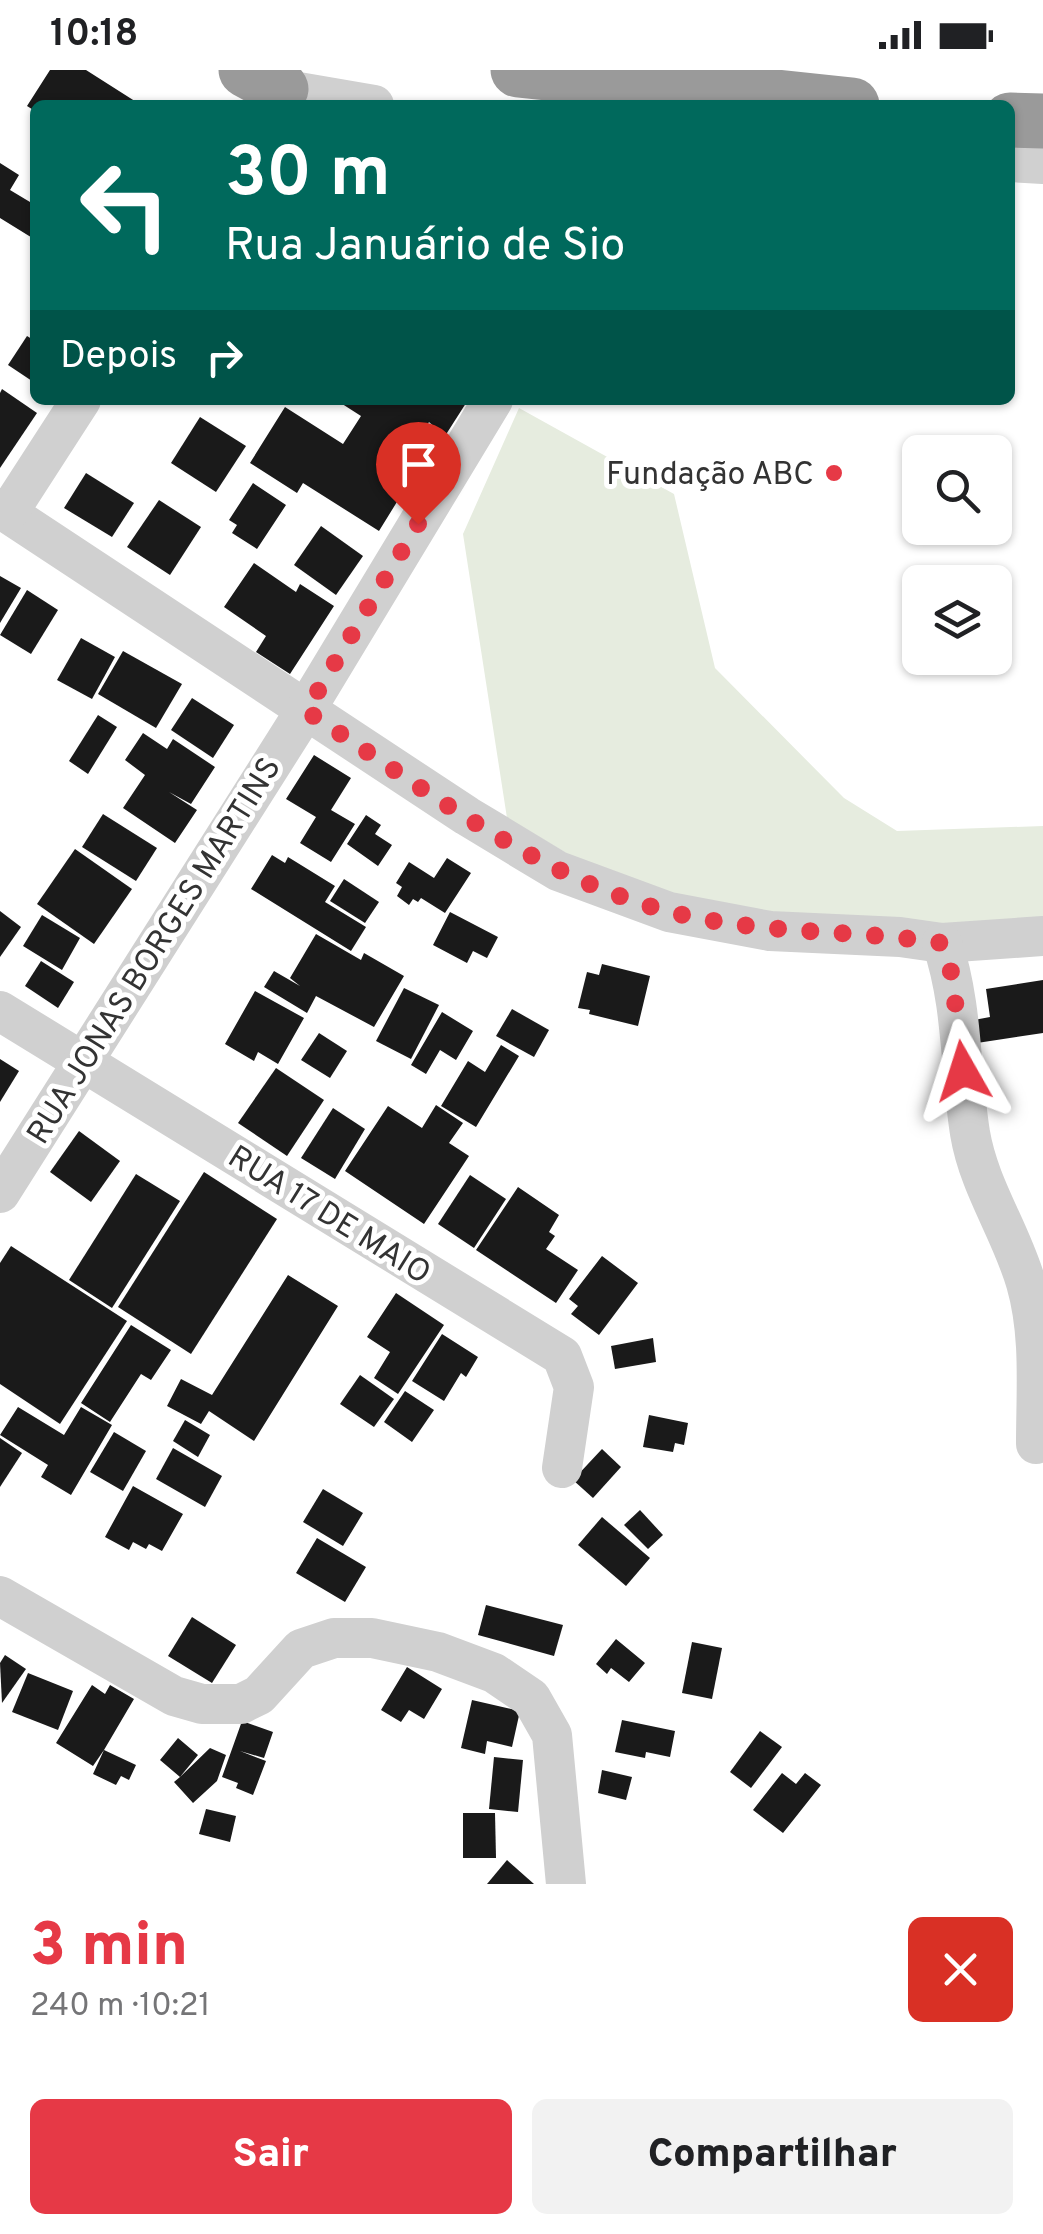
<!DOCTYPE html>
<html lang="pt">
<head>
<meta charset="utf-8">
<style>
	:root { --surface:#fff; --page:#f2f2f2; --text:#202124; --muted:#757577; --accent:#e63946 }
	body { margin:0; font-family:Overpass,sans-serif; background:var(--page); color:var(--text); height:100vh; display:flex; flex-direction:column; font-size:38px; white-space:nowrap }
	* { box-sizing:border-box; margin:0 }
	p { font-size:32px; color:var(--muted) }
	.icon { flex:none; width:55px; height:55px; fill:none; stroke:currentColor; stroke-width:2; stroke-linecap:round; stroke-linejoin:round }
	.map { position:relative; height:1814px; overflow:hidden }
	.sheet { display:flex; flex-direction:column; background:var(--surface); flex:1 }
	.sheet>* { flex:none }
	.hud { position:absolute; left:30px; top:30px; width:985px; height:305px; border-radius:15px; box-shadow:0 2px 8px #0004; background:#00695c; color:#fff; overflow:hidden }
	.controls { position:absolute; left:902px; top:365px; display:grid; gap:20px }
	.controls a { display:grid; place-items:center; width:110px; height:110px; border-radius:15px; background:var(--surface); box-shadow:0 2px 8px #0004; font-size:50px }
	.pin { position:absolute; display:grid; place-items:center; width:85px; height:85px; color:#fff; margin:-102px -42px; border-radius:50% 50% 50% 0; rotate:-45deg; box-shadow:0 0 10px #0007 }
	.pin .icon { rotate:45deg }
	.me { position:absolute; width:110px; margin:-55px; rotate:354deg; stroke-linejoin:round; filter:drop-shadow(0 0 8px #0008) }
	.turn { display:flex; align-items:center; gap:35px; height:210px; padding:0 30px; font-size:45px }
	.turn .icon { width:130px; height:130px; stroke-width:2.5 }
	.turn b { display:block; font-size:70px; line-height:85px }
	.then { display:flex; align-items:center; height:95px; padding:0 30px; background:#0003; gap:20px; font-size:38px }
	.round { display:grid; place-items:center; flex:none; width:105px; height:105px; border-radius:15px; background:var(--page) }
	.summary { display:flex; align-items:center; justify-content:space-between; height:170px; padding:0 30px }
	h1 { font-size:60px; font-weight:800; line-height:75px; color:var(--accent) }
	.action { display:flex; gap:20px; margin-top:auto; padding:20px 30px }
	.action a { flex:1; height:115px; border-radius:15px; background:var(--accent); color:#fff; font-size:40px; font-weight:800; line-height:115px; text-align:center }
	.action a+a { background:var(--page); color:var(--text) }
	.status { display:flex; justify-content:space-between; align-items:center; height:70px; padding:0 50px; background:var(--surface); direction:ltr }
	.status svg { height:28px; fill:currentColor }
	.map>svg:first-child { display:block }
	.green { fill:#e6ecdf }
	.building { fill:#1a1a1a }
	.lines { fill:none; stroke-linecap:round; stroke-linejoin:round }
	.minor { stroke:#d0d0d0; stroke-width:40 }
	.highway { stroke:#9a9a9a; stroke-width:55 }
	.route { stroke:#e63946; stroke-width:18; stroke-dasharray:0 32.4 }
	.poi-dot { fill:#e63946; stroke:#fff; stroke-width:4 }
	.labels { text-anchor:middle; stroke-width:10; stroke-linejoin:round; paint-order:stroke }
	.poi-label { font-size:32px; fill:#333; stroke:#fff; text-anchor:end }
	.street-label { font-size:32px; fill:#333; stroke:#fff }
</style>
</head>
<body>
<div class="status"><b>10:18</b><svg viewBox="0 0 49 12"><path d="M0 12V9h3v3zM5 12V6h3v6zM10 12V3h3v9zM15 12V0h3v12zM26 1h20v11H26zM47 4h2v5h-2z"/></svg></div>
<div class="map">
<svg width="1043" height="1814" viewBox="0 0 1043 1814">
	<rect width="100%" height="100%" fill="#fff"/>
	<path class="green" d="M519,338L674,424L715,598L844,728L897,761L1043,756V849L945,855L791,845L689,831L588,796L507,748L463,464Z"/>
	<g class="building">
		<path d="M50,0H86L141,35H35V41L27,36Z"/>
		<path d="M0,93L19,105L10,120L35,135L34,169L0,148Z"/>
		<path d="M27,266L35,271V313L8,295Z"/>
		<path d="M2,319L37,343L0,398V323Z"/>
		<path d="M336,330H395L400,333L403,330H468L445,366L429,352L395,405L408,414L379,461L303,413L297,423L250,393L285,337L343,374L361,346Z"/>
		<path d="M200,347L246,376L216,422L171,393Z"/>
		<path d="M86,403L134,433L112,467L64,438Z"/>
		<path d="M253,413L286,435L257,479L232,463L237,455L229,450Z"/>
		<path d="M159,430L201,457L170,505L127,477Z"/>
		<path d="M321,456L363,486L336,525L294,495Z"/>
		<path d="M254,493L296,522L300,514L334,536L290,604L256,582L266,566L224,537Z"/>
		<path d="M0,506L21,518L0,553Z"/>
		<path d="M27,520L58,540L31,584L0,565Z"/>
		<path d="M81,568L115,587L92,629L57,610Z"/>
		<path d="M123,581L182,614L156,658L98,624Z"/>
		<path d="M192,628L234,655L213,688L171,660Z"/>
		<path d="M98,645L117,657L88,704L69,691Z"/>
		<path d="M143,663L167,679L173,669L215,697L191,734L169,722L197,740L175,773L123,738L145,705L125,690Z"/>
		<path d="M314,685L351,708L331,740L355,754L331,792L300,773L316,747L286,729Z"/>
		<path d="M103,744L157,778L136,811L82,777Z"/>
		<path d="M366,745L381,755L375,764L392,775L378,796L347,774Z"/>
		<path d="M75,779L132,819L94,874L37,834Z"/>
		<path d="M272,785L285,793L288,787L335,816L325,832L366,857L351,881L251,819Z"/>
		<path d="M447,788L471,803L445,843L421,828L418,832L413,829L409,835L397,826L402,817L396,813L409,792L434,808Z"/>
		<path d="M344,809L379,832L365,853L330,831Z"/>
		<path d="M0,841L21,857L0,887Z"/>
		<path d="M450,842L498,867L487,888L473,881L467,893L433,875Z"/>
		<path d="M42,845L80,868L62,900L23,876Z"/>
		<path d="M316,864L361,890L364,883L404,906L374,957L316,926L307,943L264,917L274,901L300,916L290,908Z"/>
		<path d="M41,891L74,912L58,938L25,916Z"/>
		<path d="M602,894L650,906L638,956L589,944L590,940L578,938L587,902L599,905Z"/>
		<path d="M1043,910V963L977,973L974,950L990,947L986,919Z"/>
		<path d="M404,918L439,935L411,989L376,971Z"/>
		<path d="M255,921L304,948L278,994L258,982L254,991L225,974Z"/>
		<path d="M512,939L549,960L534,987L496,966Z"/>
		<path d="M442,942L473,961L456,990L440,980L426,1004L411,995Z"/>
		<path d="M319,963L347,981L330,1008L301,990Z"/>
		<path d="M501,975L519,986L476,1057L441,1036L468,991L485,1002Z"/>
		<path d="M0,989L19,1001L0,1032Z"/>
		<path d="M276,998L324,1030L287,1086L238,1053Z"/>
		<path d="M436,1035L463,1053L449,1073L469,1086L424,1154L345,1101L388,1036L422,1058Z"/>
		<path d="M333,1038L365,1059L335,1109L301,1088Z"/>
		<path d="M79,1061L120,1091L91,1132L50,1102Z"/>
		<path d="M204,1102L277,1149L191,1284L118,1237Z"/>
		<path d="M136,1104L180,1131L112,1238L69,1210Z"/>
		<path d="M470,1105L506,1129L474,1178L438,1154Z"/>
		<path d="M518,1117L559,1145L549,1162L555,1166L546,1179L578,1200L556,1233L476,1180Z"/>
		<path d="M11,1176L127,1251L60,1354L0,1314V1193Z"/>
		<path d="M602,1186L638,1213L599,1265L571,1244L578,1236L569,1229Z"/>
		<path d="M288,1205L338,1236L254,1371L209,1341L201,1354L167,1336L181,1309L212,1325Z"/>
		<path d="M396,1223L444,1255L398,1324L374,1308L390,1282L367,1267Z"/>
		<path d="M131,1255L171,1280L151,1310L141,1304L110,1352L81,1333Z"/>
		<path d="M442,1264L478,1287L466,1307L461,1303L444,1331L412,1311Z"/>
		<path d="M653,1268L656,1292L615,1299L611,1276Z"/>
		<path d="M360,1305L394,1329L374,1357L340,1334Z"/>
		<path d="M405,1321L434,1340L412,1372L384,1352Z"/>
		<path d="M18,1337L64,1365L81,1337L112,1355L71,1425L41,1407L48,1395L0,1365Z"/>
		<path d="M649,1345L688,1353L684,1375L675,1373L673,1382L643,1377Z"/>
		<path d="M185,1350L210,1365L198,1387L173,1371Z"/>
		<path d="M114,1362L146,1381L123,1421L90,1402Z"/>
		<path d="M0,1368L22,1383L0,1417Z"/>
		<path d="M173,1378L222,1406L205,1437L156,1409Z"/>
		<path d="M602,1379L621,1397L593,1428L573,1410Z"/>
		<path d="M133,1416L183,1444L162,1481L149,1474L146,1479L133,1472L129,1480L105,1467Z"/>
		<path d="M323,1419L363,1443L343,1476L303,1452Z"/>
		<path d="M640,1440L663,1465L648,1479L624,1455Z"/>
		<path d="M602,1447L650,1488L626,1516L578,1475Z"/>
		<path d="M317,1468L366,1497L345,1532L296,1503Z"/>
		<path d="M486,1535L563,1555L554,1586L478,1565Z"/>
		<path d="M192,1547L236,1575L212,1613L168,1586Z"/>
		<path d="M616,1569L645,1593L629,1612L611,1598L607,1604L596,1594Z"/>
		<path d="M692,1572L722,1578L712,1629L682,1623Z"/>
		<path d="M5,1585L26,1599L2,1633L0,1593Z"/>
		<path d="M407,1597L442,1619L424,1649L409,1640L401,1652L381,1640Z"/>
		<path d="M28,1603L73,1621L58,1660L12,1642Z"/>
		<path d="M92,1615L105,1624L110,1615L134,1629L104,1680L136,1695L129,1710L121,1706L116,1715L93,1704L104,1680L93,1696L56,1673Z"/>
		<path d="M472,1630L520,1641L512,1677L487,1671L485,1684L461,1678Z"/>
		<path d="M622,1650L675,1661L670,1687L646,1682L645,1688L615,1682Z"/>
		<path d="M242,1651L273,1662L264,1688L240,1681L266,1691L253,1725L236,1718L238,1713L222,1707Z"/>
		<path d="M760,1661L782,1677L751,1718L730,1702Z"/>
		<path d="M178,1668L198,1685L180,1707L210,1678L226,1685L217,1711L193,1733L174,1712L180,1707L160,1690Z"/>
		<path d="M494,1687L523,1690L518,1742L489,1739Z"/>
		<path d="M602,1700L632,1707L626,1730L598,1723Z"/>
		<path d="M782,1703L796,1714L805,1703L821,1715L783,1763L753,1740Z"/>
		<path d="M206,1739L236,1746L230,1772L199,1764Z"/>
		<path d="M463,1743H495L496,1788H463Z"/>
		<path d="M507,1790L534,1814H487Z"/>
	</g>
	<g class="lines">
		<g class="minor">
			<path d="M271,35L281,19L374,35"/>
			<path d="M1010,92L1043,94"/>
			<path d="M0,438L467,746L558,801L669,842L770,861L900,867L942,873L1043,866"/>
			<path d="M8,443L81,330"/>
			<path d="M942,873C963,934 960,1000 970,1063C979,1117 1011,1161 1026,1213C1041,1265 1036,1320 1036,1374"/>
			<path d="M0,941L562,1286L574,1317L562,1398"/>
			<path d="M0,1123L305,641L493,330"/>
			<path d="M0,1526L174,1626L202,1634H241L259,1625L301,1579L334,1568H372L438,1582L494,1603L531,1628L552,1665L566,1814"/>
		</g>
		<g class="highway">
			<path d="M246,0L281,19"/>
			<path d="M518,0L852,35"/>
			<path d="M1010,50L1043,51"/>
		</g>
	</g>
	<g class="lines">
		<path class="route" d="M418,454L306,641C418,714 539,809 671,842C762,865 851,859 942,873L952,905L963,1001"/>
	</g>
	<circle class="poi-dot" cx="834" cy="403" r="10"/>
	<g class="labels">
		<g class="poi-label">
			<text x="814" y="414">Fundação ABC</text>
		</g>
		<g class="street-label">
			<text transform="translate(153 880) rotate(-58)" y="11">RUA JONAS BORGES MARTINS</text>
			<text transform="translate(330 1144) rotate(32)" y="11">RUA 17 DE MAIO</text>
		</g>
	</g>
</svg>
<div class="controls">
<a><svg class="icon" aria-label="search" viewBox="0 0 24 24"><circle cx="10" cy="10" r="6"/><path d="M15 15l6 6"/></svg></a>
<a><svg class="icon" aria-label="layers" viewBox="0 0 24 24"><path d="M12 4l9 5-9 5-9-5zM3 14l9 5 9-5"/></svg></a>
</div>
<div class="pin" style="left:418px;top:454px;background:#d93025"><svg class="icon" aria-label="arrive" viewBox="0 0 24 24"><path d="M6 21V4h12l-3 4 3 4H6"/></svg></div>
<svg class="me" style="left:963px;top:1001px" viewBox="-20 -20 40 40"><path d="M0-17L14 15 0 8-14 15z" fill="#e63946" stroke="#fff" stroke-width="4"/></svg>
<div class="hud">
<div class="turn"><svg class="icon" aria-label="left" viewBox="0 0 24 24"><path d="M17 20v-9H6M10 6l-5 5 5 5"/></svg><div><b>30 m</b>Rua Januário de Sio</div></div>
<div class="then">Depois<svg class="icon" aria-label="right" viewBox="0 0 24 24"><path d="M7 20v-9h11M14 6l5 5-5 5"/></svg></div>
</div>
</div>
<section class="sheet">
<div class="summary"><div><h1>3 min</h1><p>240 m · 10:21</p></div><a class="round" style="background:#d93025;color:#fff"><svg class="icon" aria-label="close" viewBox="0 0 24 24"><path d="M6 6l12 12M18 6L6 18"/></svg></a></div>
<div class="action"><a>Sair</a><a>Compartilhar</a></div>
</section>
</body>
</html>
